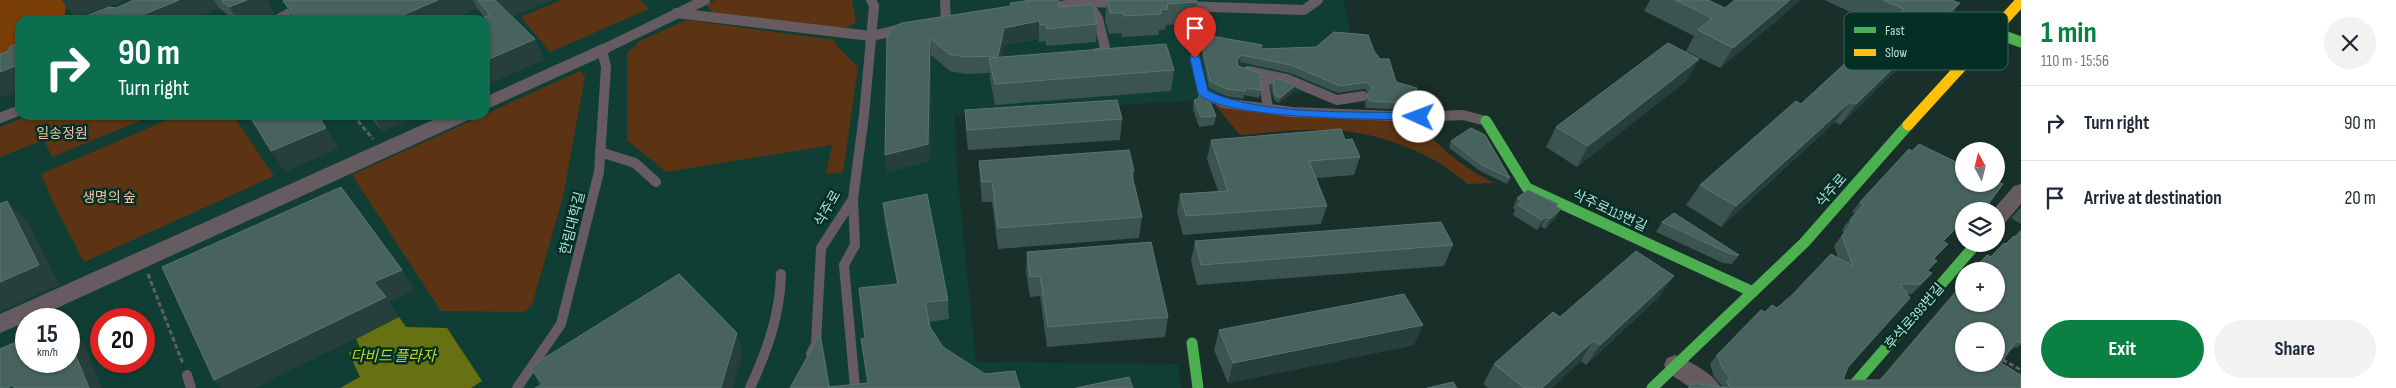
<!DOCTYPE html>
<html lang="en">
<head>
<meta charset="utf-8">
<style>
	:root { --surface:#fff; --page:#f2f2f3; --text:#1f2937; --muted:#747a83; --line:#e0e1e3; --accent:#0b8043 }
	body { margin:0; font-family:"Sofia Sans Condensed","Noto Sans KR",sans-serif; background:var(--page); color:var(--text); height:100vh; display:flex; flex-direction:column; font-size:19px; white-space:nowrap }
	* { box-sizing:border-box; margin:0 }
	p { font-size:16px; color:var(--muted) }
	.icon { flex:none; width:28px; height:28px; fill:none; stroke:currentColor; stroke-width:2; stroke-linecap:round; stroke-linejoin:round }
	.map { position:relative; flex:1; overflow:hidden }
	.details { display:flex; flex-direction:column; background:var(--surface); width:375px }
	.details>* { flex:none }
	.hud { position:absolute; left:15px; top:15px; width:475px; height:105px; border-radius:15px; box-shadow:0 1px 4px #0004; background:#0b6e4f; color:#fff; overflow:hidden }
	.needle { width:32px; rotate:353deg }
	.tools { position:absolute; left:1955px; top:142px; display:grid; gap:10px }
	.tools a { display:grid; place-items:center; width:50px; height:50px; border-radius:50%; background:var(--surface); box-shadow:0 1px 4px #0004; font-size:25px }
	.speed { position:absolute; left:15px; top:308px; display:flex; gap:10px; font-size:25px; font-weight:700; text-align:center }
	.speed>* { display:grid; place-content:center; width:65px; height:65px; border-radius:50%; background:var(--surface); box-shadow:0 1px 4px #0004; line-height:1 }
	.speed small { font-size:12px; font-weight:400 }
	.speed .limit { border:8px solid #d22; background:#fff; color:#111 }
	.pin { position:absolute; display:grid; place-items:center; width:42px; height:42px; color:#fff; margin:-51px -21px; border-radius:50% 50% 50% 0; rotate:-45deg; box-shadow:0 0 5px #0007 }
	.pin .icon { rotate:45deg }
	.me { position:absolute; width:55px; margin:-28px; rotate:272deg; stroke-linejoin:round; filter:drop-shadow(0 0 4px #0008) }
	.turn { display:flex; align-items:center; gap:18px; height:105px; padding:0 20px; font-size:22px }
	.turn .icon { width:65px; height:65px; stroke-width:2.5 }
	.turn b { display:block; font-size:35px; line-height:42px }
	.round { display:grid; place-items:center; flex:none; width:52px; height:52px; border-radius:26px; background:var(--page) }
	.head { display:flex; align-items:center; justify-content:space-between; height:85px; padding:0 20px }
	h1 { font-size:30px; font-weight:700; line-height:38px; color:var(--accent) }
	.primary-button { display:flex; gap:10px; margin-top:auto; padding:10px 20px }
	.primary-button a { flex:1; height:58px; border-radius:30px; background:var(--accent); color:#fff; font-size:20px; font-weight:700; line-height:58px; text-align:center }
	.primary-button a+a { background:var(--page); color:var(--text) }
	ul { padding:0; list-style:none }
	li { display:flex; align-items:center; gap:15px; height:75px; padding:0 20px; border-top:1px solid var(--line) }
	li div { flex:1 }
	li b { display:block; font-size:19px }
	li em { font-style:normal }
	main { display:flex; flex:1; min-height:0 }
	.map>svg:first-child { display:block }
	.built { fill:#103e34; fill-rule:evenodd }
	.green { fill:#5c3413 }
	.forest { fill:#7a3f06 }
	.water { fill:#687111 }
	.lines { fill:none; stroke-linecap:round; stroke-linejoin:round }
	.path { stroke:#5e5f60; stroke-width:3; stroke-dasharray:5 2.5; stroke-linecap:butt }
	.lane { stroke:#665b60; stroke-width:10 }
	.street { fill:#665b60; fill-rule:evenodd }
	.fast { stroke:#4caf50; stroke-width:11 }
	.slow { stroke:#ffc107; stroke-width:11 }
	.wall { fill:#3b544f }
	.shaded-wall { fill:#273f3a }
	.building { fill:#48625d; stroke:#5a7670; fill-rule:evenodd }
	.route { fill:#1a73e8; stroke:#114b97 }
	.labels { text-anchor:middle; stroke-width:5; stroke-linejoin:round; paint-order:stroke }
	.park-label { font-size:14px; fill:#f3c2a3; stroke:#032f25 }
	.street-label { font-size:14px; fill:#bbdfd4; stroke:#032f25 }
	.water-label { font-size:15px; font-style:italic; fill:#c6d227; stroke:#032f25 }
	.key { fill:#032f25; stroke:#3a645a; stroke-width:1 }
	.key-label { font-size:14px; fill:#bbdfd4 }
</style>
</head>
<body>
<main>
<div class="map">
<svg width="2021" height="388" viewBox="0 0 2021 388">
	<rect width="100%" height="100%" fill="#192f2a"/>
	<path class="built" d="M67,0H1344L1360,90L955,115L957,171L976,362L1178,364L1181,388H0V56L20,48V115H485V20H64ZM26,319H69V361H26ZM101,319H144V361H101Z"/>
	<g class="green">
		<path d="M561,0H640L649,9L550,52L521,17Z"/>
		<path d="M716,0H852L856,23L843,29L713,13L706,4Z"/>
		<path d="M687,20L834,40L836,45L858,67L843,172L826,174L832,145L666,172L627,140V53L640,41Z"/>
		<path d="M580,71L585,76L563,197L532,305L523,312L441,311L352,175Z"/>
		<path d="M1215,105L1255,110L1435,121L1425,130C1444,152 1468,171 1495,183L1467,184C1438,157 1397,140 1358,133C1320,126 1278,132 1240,135Z"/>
		<path d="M30,115H154L52,157L44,140L0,157V127Z"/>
		<path d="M179,115H233L274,176L84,262L53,202L41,174Z"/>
	</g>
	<path class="forest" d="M0,0H67L64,20H20V48L0,56Z"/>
	<path class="water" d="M399,317L406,327L447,328L482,381L471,388H340L360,377L349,353L360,347L356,339Z"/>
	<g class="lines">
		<g class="path">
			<path d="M353,115L373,139"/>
			<path d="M148,274L183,364"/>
			<path d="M1996,356L2021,370"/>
		</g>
		<g class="lane">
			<path d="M945,0L946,22"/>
			<path d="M1088,2L1098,19L1106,52L1097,53"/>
			<path d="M1183,6L1304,10L1318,0"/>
			<path d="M1046,8L1088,2L1118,3"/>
			<path d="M676,13L871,36L903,29"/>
			<path d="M277,20L314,0"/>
			<path d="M1195,58L1203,93L1224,103L1292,112L1419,117L1463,115L1486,121"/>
			<path d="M1248,71L1287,79L1337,100L1363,96"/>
			<path d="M1268,108L1264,84L1272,77"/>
			<path d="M0,118L20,110"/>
			<path d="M600,152L635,163L656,182"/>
			<path d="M853,199L855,245L844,265L855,388"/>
			<path d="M811,354L816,344L821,248L853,199L864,115L874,6L871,0"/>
			<path d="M187,375L191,388"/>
			<path d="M517,388L561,324L599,172L606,67L602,50L705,0"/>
			<path d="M750,388C767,351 780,315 781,274"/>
		</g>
		<g class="street">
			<path d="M602,44L608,46L611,50L608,54L485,110V97Z"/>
			<path d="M444,115H470L468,120L33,319H26V322L0,333V314Z"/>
			<path d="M2021,184V204L2003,225L1996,228V211H1992L2014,186Z"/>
			<path d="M1675,355C1690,361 1714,374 1721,388H1691L1667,372L1664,365L1667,358Z"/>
		</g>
		<g class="fast">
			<path d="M1907,0L2021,42"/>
			<path d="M1486,121L1527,188L1753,292"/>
			<path d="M1192,343L1198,388"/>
			<path d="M1652,388L1804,243L1908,125"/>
			<path d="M1851,388L1976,244"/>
		</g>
		<path class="slow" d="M1908,125L2021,1"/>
	</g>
	<g class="wall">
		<path d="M134,0H267L274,13L256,20H234L219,8L189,20H76L116,8Z"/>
		<path d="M285,0H552L512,16L535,39L544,60L484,17L477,8L449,20H294L283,1Z"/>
		<path d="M1107,0L1197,2L1194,23L1166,25L1165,30H1159L1158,35L1122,37V33L1109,34L1105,20Z"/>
		<path d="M1650,0H1708L1725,8L1801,0L1720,68L1686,51L1694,36L1644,11Z"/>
		<path d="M1824,0H1951L1944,24L1840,125L1835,122L1721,227L1686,205L1700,185L1801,104L1884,27Z"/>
		<path d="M1010,3L1059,7L1097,24L1096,42L1047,46L1045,41L1039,42V39L1004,45L1002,57L1174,70L1171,91L995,105L990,79V73L965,74L950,71L931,55L930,161L887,172L902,23L1010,6Z"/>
		<path d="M1203,49H1261L1374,51L1413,103L1410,110L1366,108L1365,103L1368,94L1365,89L1338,93L1290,73L1240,62L1238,65V66L1261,90L1259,98L1244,95L1243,99L1226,96L1209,88L1202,56Z"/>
		<path d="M1687,80L1577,167L1546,147L1556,127Z"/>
		<path d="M1273,82L1295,90L1279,103L1274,100L1271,87Z"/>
		<path d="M1194,100L1216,116L1214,125L1199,127L1193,109Z"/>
		<path d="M965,110L1122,119L1120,140L968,150L966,131Z"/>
		<path d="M369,115H419L382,131Z"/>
		<path d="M1211,140H1345L1360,157L1354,175L1316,178L1327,206L1321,224L1183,235L1177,212L1180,194L1218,191L1207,159Z"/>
		<path d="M1451,141L1510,178L1507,184L1480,171L1449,148Z"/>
		<path d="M1909,149L1989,203L1982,211H1977L1974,210L1944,241L1928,271L1932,273L1912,294H1907L1848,367L1843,380H1879L1964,281V304L1996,271H1967L1975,263H1979L1987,255L1990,257L2004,243L2006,244L2015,236L2021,229V344L2017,348L2015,347L2008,352L2001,363L2021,388H1688L1722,387V386L1714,377L1710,364L1717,355L1765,312L1777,308L1838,258L1834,246L1844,232L1842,231L1845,225L1855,214L1852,212L1860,202Z"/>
		<path d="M979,161L1134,171L1133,182L1142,217L1139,238L998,249L992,202H982L980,181Z"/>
		<path d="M1517,198L1557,206L1556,218L1545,229L1541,226L1537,230L1513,215L1515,210L1513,208Z"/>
		<path d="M883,203L948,300L949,319L929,322L930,327L943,347L985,374L1020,388H790L825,353L830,387L868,383L865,338L897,284L885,223Z"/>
		<path d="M2021,207V224L2011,218Z"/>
		<path d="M1662,222L1739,255L1732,264L1723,263L1656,232Z"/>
		<path d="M1195,241L1453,245L1444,266L1197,285L1191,261Z"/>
		<path d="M1027,252L1168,317L1165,337L1047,347L1040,296L1030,297L1026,272Z"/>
		<path d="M1660,296L1586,365L1581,361L1551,388H1488L1483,384L1494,364L1560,317Z"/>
		<path d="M1219,330L1414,345L1228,383L1214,350Z"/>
		<path d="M743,353L540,385L530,367Z"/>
	</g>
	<g class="shaded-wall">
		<path d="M61,0H127L75,18Z"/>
		<path d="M179,0H214L219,8L189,20H130Z"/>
		<path d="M247,0H267L274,13L256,20H238L229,7Z"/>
		<path d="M438,0H473L477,8L449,20H391Z"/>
		<path d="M494,0H552L503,20Z"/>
		<path d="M1790,0H1801L1720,68L1733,48Z"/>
		<path d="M1960,3L1944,24L1840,125L1856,104Z"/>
		<path d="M1039,21V39L1004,45L999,73L998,56L1004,28Z"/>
		<path d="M930,38L931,55L930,161L887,172L885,155Z"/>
		<path d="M535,39L544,60L485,86V61Z"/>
		<path d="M1242,55L1240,62L1235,67L1237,60Z"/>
		<path d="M1699,59L1687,80L1577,167L1588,146Z"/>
		<path d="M20,64V90L0,98V72Z"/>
		<path d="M1296,85L1295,90L1279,103L1280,98Z"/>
		<path d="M1850,102L1835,122L1721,227L1736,206Z"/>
		<path d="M373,115H419L382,131Z"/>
		<path d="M326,128L339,148L285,172L271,151Z"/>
		<path d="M7,201L27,221L59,285L0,312V282Z"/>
		<path d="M1561,209L1556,218L1545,229L1550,219Z"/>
		<path d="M1546,217L1541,226L1537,230L1542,220Z"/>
		<path d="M402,270L415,290L389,302L399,317L255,388H221L214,380L374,282Z"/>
		<path d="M1674,276L1660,296L1586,365L1600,345Z"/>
		<path d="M1423,325L1414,345L1228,383L1233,363Z"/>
		<path d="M69,329L83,342L102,388H89L69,339Z"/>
		<path d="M737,333L743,353L733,388H720Z"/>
		<path d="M820,334L825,353L830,388H829Z"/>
		<path d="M1593,341L1581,361L1551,388H1542Z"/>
	</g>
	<g class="building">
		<path d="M134,0H179L130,20H76L109,7L116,8Z"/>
		<path d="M221,0H247L229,7Z"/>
		<path d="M285,0H438L391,20H298L283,1Z"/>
		<path d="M478,0H495L535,39L485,61V20H478L490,15Z"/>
		<path d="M1032,0H1058L1059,7L1093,4L1097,24L1047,29L1046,24L1040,25L1039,21L1004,28L998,56L965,57L949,54L930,38L928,144L885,155L887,36L893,27L902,23L1011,6L1010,3Z"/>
		<path d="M1107,0H1196L1197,2L1167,4L1168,9L1160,10L1161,14L1124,16V13H1110Z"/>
		<path d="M1675,0H1708L1725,8L1735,0H1790L1733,48L1698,30L1712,18Z"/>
		<path d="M1883,0H1951L1960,3L1856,104L1850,102L1736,206L1700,185L1796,101L1801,104L1904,9Z"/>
		<path d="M1334,32L1368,35L1374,51L1380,59H1389L1396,82L1417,88L1413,103L1369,101L1367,95L1372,88L1367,82L1340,86L1291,65L1242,55L1237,60L1238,66L1260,73L1261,90L1245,88V91L1227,89L1210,81L1203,49L1206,35L1262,45L1261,49L1316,47Z"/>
		<path d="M20,43V64L0,72V54L7,52L11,46Z"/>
		<path d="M1668,43L1699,59L1588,146L1556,127Z"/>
		<path d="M1166,44L1174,70L995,84L989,58Z"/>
		<path d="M1276,78L1296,85L1280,98L1275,95L1273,82Z"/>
		<path d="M1201,90L1206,92L1216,116L1201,117L1194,100L1198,99Z"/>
		<path d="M1117,100L1122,119L967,130L965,110Z"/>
		<path d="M249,115H318L326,128L271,151Z"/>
		<path d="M1471,128L1485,135L1510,178L1482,165L1451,141Z"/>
		<path d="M1341,129L1345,140L1352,139L1360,157L1309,161L1327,206L1186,216L1180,194L1228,191L1211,140Z"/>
		<path d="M1919,144L1964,166V184H1996V181L2003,184L1989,203L1984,200L1973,211H1964V220L1943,241L1948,244L1933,259L1937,261L1927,271L1932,273L1921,284H1900L1910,298L1848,367L1843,380H1881L1964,283V304H1996V271H1974L1975,270V263L1981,262L1987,255L1991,257L2004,243L2006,244L2014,236L2016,237L2021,231V341L2020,343L2016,341L2001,363L2021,375V388H1833L1832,387L1830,388H1730L1727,381L1730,378L1722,367L1717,355L1761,310L1765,312L1772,305L1777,308L1792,295L1831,254L1853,266L1842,236L1852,222L1850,221L1853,216L1864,205L1860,202L1909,149L1912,151ZM1964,331H1996V364H1964Z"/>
		<path d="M1129,150L1134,171H1131L1142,217L998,228L992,181L982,182L979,161Z"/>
		<path d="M341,187L402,270L374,282L386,297L214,380L162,267Z"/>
		<path d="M1528,190L1558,204L1556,206L1561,209L1550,219L1546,217L1542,220L1518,205L1522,201L1517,198Z"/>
		<path d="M927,194L948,300L925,302L930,327L943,347L985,374L1015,371L1020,388H790L820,334L829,387L868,383L861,339L865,338L859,288L898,284L883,203Z"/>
		<path d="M7,201L39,265L0,282V204Z"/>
		<path d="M1674,213L1739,255L1730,254L1662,222Z"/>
		<path d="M1441,222L1453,245L1201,265L1195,241Z"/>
		<path d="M1151,242L1168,317L1048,327L1040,276L1030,277L1027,252Z"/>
		<path d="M1636,251L1674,276L1600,345L1593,341L1542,388H1524L1494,364L1553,312L1560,317Z"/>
		<path d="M679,274L737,333L721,387L720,388H535L543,384L530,367Z"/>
		<path d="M1404,294L1423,325L1233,363L1219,330Z"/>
		<path d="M26,338V361H69V339L89,388H14L13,385L7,388H0V349Z"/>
		<path d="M1129,377L1133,388H1076Z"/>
		<path d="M1453,382L1457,388H1427Z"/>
		<path d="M1693,383L1728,388H1688Z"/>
	</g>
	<path class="route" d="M1195,55L1200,58L1208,91C1262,116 1358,111 1419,113L1424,117L1419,120C1380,119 1220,120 1198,93L1190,58Z"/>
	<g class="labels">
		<g class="park-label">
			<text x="62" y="138">일송정원</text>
			<text x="109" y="202">생명의 숲</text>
		</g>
		<g class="street-label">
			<text transform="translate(1831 190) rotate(-49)" y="5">삭주로</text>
			<text transform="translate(827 208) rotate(-60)" y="5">삭주로</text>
			<text transform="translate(1610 210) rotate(25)" y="5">삭주로113번길</text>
			<text transform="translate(572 223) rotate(-76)" y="5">한림대학길</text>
			<text transform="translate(1914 316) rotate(-49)" y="5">후석로393번길</text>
		</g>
		<g class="water-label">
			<text x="393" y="361">다비드 플라자</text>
		</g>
	</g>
	<rect x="1844" y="12" width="164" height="58" rx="8" class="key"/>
	<rect x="1854" y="27" width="22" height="6" fill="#4caf50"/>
	<rect x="1854" y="49" width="22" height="7" fill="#ffc107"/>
	<g class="key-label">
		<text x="1885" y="35">Fast</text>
		<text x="1885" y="57">Slow</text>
	</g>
</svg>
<div class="tools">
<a><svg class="needle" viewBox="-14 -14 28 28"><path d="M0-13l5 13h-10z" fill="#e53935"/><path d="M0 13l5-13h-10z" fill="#747a83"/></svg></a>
<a><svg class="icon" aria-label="layers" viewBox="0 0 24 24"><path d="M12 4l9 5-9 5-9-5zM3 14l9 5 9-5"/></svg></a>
<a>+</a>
<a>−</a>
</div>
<div class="speed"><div>15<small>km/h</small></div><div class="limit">20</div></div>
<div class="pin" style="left:1195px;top:58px;background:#d93025"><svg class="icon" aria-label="arrive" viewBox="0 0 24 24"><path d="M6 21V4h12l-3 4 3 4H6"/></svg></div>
<svg class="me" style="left:1419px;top:117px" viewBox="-20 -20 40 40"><circle r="19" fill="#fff"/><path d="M0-13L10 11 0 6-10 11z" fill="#1a73e8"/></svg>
<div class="hud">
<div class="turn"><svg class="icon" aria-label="right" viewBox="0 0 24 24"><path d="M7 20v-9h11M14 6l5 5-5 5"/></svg><div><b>90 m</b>Turn right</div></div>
</div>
</div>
<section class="details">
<div class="head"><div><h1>1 min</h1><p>110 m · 15:56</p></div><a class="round"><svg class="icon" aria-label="close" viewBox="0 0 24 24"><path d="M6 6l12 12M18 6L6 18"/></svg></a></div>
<ul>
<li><svg class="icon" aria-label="right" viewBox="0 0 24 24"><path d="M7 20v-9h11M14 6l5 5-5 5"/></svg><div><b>Turn right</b></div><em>90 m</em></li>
<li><svg class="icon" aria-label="arrive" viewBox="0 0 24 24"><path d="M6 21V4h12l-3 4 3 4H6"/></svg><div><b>Arrive at destination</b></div><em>20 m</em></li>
</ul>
<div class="primary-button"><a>Exit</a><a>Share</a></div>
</section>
</main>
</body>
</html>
